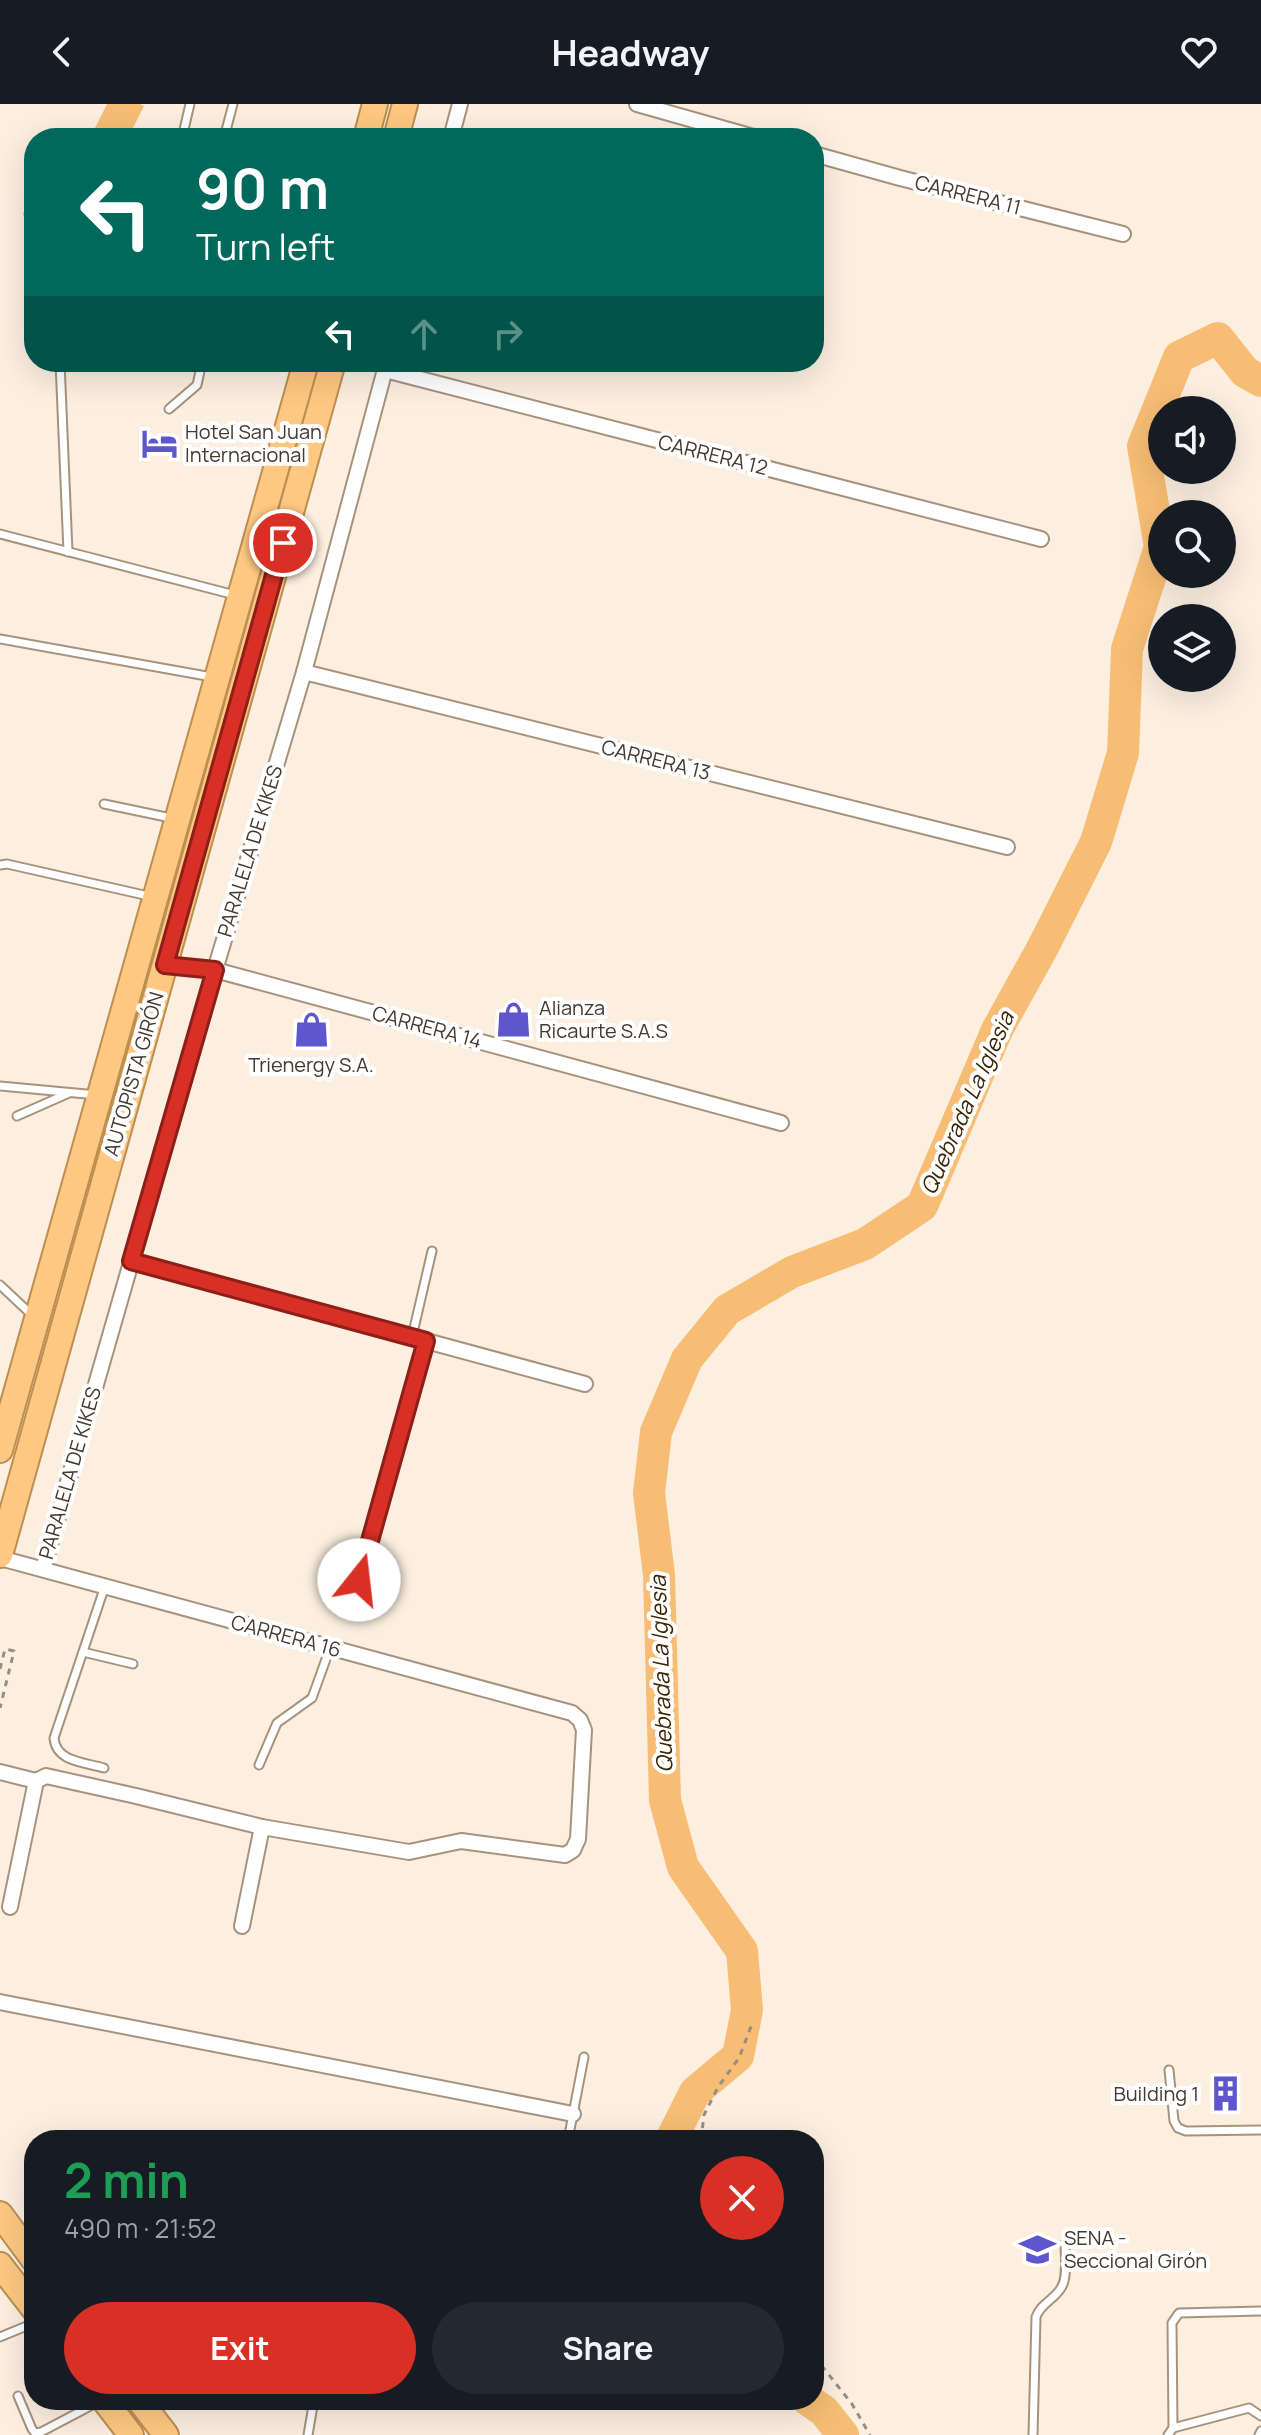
<!DOCTYPE html>
<html lang="en">
<head>
<meta charset="utf-8">
<style>
	:root { --surface:#171b24; --page:#242831; --text:#f1f3f6; --muted:#9ea1a6; --accent:#d93025 }
	body { margin:0; font-family:Manrope,sans-serif; background:var(--page); color:var(--text); height:100vh; display:flex; flex-direction:column; font-size:30px; white-space:nowrap }
	* { box-sizing:border-box; margin:0 }
	p { font-size:26px; color:var(--muted) }
	.icon { flex:none; width:44px; height:44px; fill:none; stroke:currentColor; stroke-width:2; stroke-linecap:round; stroke-linejoin:round }
	.map { position:relative; flex:1; overflow:hidden }
	.panel { position:absolute; left:24px; top:2026px; width:800px; height:280px; display:flex; flex-direction:column; background:var(--surface); border-radius:32px; box-shadow:0 8px 32px #0002 }
	.panel>* { flex:none }
	.hud { position:absolute; left:24px; top:24px; width:800px; height:244px; border-radius:32px; box-shadow:0 8px 32px #0002; background:#00695c; color:#fff; overflow:hidden }
	.fabs { position:absolute; left:1148px; top:292px; display:grid; gap:16px }
	.fabs a { display:grid; place-items:center; width:88px; height:88px; border-radius:50%; background:var(--surface); box-shadow:0 8px 32px #0002; font-size:40px }
	.pin { position:absolute; display:grid; place-items:center; width:68px; height:68px; color:#fff; margin:-34px; border:4px solid #fff; border-radius:50%; box-shadow:0 2px 8px #0007 }
	.me { position:absolute; width:88px; margin:-44px; rotate:16deg; stroke-linejoin:round; filter:drop-shadow(0 0 6px #0008) }
	.turn { display:flex; align-items:center; gap:28px; height:168px; padding:0 40px; font-size:36px }
	.turn .icon { width:104px; height:104px; stroke-width:2.5 }
	.turn b { display:block; font-size:56px; line-height:68px }
	.lanes { display:flex; align-items:center; height:76px; padding:0 40px; background:#0003; justify-content:center; gap:40px; direction:ltr }
	.lanes .off { opacity:.35 }
	.round { display:grid; place-items:center; flex:none; width:84px; height:84px; border-radius:42px; background:var(--page) }
	.summary { display:flex; align-items:center; justify-content:space-between; height:136px; padding:0 40px }
	h1 { font-size:48px; font-weight:700; line-height:60px; color:#1e9e55 }
	.button { display:flex; gap:16px; margin-top:auto; padding:16px 40px }
	.button a { flex:1; height:92px; border-radius:48px; background:var(--accent); color:#fff; font-size:32px; font-weight:700; line-height:92px; text-align:center }
	.button a+a { background:var(--page); color:var(--text) }
	header { display:flex; justify-content:space-between; align-items:center; height:104px; padding:0 40px; background:var(--surface); font-size:36px; font-weight:700 }
	.map>svg:first-child { display:block }
	.water { fill:#f7bd74 }
	.lines { fill:none; stroke-linecap:round; stroke-linejoin:round }
	.river { stroke:#f7bd74; stroke-width:32 }
	.service-casing { stroke:#a7937c; stroke-width:11 }
	.minor-casing { stroke:#a7937c; stroke-width:18 }
	.trunk-casing { stroke:#bc8e51; stroke-width:28 }
	.path { stroke:#988d80; stroke-width:3; stroke-dasharray:6 6; stroke-linecap:butt }
	.service { stroke:#fff; stroke-width:7 }
	.minor { stroke:#fff; stroke-width:14 }
	.trunk { stroke:#fec882; stroke-width:24 }
	.route-casing { stroke:#8d1f18; stroke-width:20 }
	.route { stroke:#d93025; stroke-width:14 }
	.labels { text-anchor:middle; stroke-width:8; stroke-linejoin:round; paint-order:stroke }
	.street-label { font-size:20px; fill:#42392f; stroke:#fff }
	.poi-label { font-size:20px; fill:#42392f; stroke:#fff; text-anchor:start }
	.water-label { font-size:22px; font-style:italic; fill:#3a2403; stroke:#fff }
</style>
</head>
<body>
<header><svg class="icon" aria-label="back" viewBox="0 0 24 24"><path d="M15 5l-7 7 7 7"/></svg>Headway<svg class="icon" aria-label="heart" viewBox="0 0 24 24"><path d="M12 20l-8-8c-3-5 5-10 8-4 3-6 11-1 8 4z"/></svg></header>
<div class="map">
<svg width="1261" height="2331" viewBox="0 0 1261 2331">
	<rect width="100%" height="100%" fill="#fcefe0"/>
	<path class="water" d="M107,0H140L144,2L128,34H90Z"/>
	<g class="lines">
		<g class="river">
			<path d="M671,2036L695,1988L738,1952L747,1906L742,1847L683,1763L665,1696L659,1471L649,1389L656,1328L687,1255L727,1206L792,1168L865,1140L922,1102L997,926L1043,843L1096,738L1123,649L1127,545L1160,443L1143,342L1179,253L1218,234L1245,268L1261,277"/>
			<path d="M808,2296L824,2307L843,2331"/>
		</g>
		<defs>
			<g id="service">
				<path d="M182,34L190,0"/>
				<path d="M224,34L233,0"/>
				<path d="M29,110L34,123"/>
				<path d="M60,258L68,448"/>
				<path d="M169,305L197,281L202,258"/>
				<path d="M0,430L235,491"/>
				<path d="M0,535L212,573"/>
				<path d="M104,700L171,714"/>
				<path d="M0,761L7,760L153,793"/>
				<path d="M0,982L97,991"/>
				<path d="M17,1012L69,989"/>
				<path d="M0,1181L33,1212"/>
				<path d="M412,1233L432,1147"/>
				<path d="M359,1476L426,1237"/>
				<path d="M83,1548L133,1560"/>
				<path d="M259,1661L277,1619L312,1594L330,1544"/>
				<path d="M104,1664C84,1658 56,1658 54,1634L105,1482"/>
				<path d="M1169,1966L1174,2017L1178,2024L1186,2027L1261,2026"/>
				<path d="M568,2036L584,1953"/>
				<path d="M0,2233L34,2219"/>
				<path d="M18,2292L32,2325L35,2329L41,2328L100,2297"/>
				<path d="M1173,2324L1249,2304L1261,2312"/>
				<path d="M308,2331L314,2296"/>
				<path d="M1033,2331L1036,2213C1041,2199 1054,2196 1061,2184C1068,2174 1065,2152 1065,2139"/>
				<path d="M1168,2331L1173,2324L1172,2219L1179,2209L1261,2207"/>
				<path d="M1259,2331L1261,2327"/>
			</g>
			<g id="minor">
				<path d="M637,0L757,34"/>
				<path d="M451,34L460,0"/>
				<path d="M814,50L900,74L1123,130"/>
				<path d="M385,266L1041,435"/>
				<path d="M304,568L1007,743"/>
				<path d="M165,861L215,866L781,1019"/>
				<path d="M131,1157L585,1280"/>
				<path d="M0,1454L572,1609L580,1616L584,1626L578,1735L573,1746L565,1751L461,1737L409,1748L262,1723L242,1822"/>
				<path d="M43,1465L215,866L304,568L387,258"/>
				<path d="M0,1668L36,1677"/>
				<path d="M10,1803L36,1677L46,1672L136,1692L262,1723"/>
				<path d="M0,1898L573,2010"/>
			</g>
			<g id="trunk">
				<path d="M366,34L375,0"/>
				<path d="M396,34L405,0"/>
				<path d="M0,1346L306,258"/>
				<path d="M0,1451L333,258"/>
				<path d="M0,2110L34,2156"/>
				<path d="M0,2161L34,2205"/>
				<path d="M104,2296L131,2331"/>
				<path d="M139,2296L166,2331"/>
			</g>
		</defs>
		<use href="#service" class="service-casing"/>
		<use href="#minor" class="minor-casing"/>
		<use href="#trunk" class="trunk-casing"/>
		<g class="path">
			<path d="M0,1565L5,1545L14,1547L0,1604"/>
			<path d="M701,2036L704,2011L718,1983L739,1954L752,1920"/>
			<path d="M814,2252L852,2300L870,2331"/>
		</g>
		<use href="#service" class="service"/>
		<use href="#minor" class="minor"/>
		<use href="#trunk" class="trunk"/>
	</g>
	<g class="lines">
		<defs>
			<path id="route" d="M283,439L165,861L215,866L131,1157L426,1237L359,1476"/>
		</defs>
		<use href="#route" class="route-casing"/>
		<use href="#route" class="route"/>
	</g>
	<defs>
		<symbol id="hotel-bare" viewBox="-9 -9 18 18"><path d="M-6-4.5h1.5V1H6V5H4.5V3h-9V5H-6ZM-4 0a1.8 1.8 0 1 1 3.6 0ZM.5 0V-2.5h3Q6-2.5 6 0Z" fill="#5f55cd" stroke="#fff" stroke-width="2.5" paint-order="stroke"/></symbol>
		<symbol id="shop-bare" viewBox="-9 -9 18 18"><path d="M-5-2.5h2.3a2.7 3.5 0 0 1 5.4 0H5L5.5 6h-11ZM-1.5-2.5h3a1.5 2.3 0 0 0-3 0Z" fill="#5f55cd" stroke="#fff" stroke-width="2.5" paint-order="stroke"/></symbol>
		<symbol id="building-bare" viewBox="-9 -9 18 18"><path d="M-4-6H4V6H1V3H-1V6H-4ZM-2.5-4.3h1.7v1.8h-1.7ZM.8-4.3h1.7v1.8H.8ZM-2.5-1h1.7V.8h-1.7ZM.8-1h1.7V.8H.8Z" fill="#5f55cd" stroke="#fff" stroke-width="2.5" paint-order="stroke"/></symbol>
		<symbol id="university-bare" viewBox="-9 -9 18 18"><path d="M0-5L7-2L0 1L-7-2ZM-4 1L0 2.5L4 1V4Q0 6-4 4Z" fill="#5f55cd" stroke="#fff" stroke-width="2.5" paint-order="stroke"/></symbol>
	</defs>
	<g fill-rule="evenodd">
		<use href="#hotel-bare" x="134" y="314" width="51" height="51"/>
		<use href="#shop-bare" x="488" y="890" width="51" height="51"/>
		<use href="#shop-bare" x="286" y="900" width="51" height="51"/>
		<use href="#building-bare" x="1200" y="1964" width="51" height="51"/>
		<use href="#university-bare" x="1012" y="2120" width="51" height="51"/>
	</g>
	<g class="labels">
		<g class="street-label">
			<text transform="translate(968 91) rotate(14)" y="7">CARRERA 11</text>
			<text transform="translate(713 351) rotate(14)" y="7">CARRERA 12</text>
			<text transform="translate(656 656) rotate(14)" y="7">CARRERA 13</text>
			<text transform="translate(250 747) rotate(-73)" y="7">PARALELA DE KIKES</text>
			<text transform="translate(427 923) rotate(15)" y="7">CARRERA 14</text>
			<text transform="translate(134 970) rotate(-74)" y="7">AUTOPISTA GIRÓN</text>
			<text transform="translate(70 1369) rotate(-74)" y="7">PARALELA DE KIKES</text>
			<text transform="translate(286 1532) rotate(15)" y="7">CARRERA 16</text>
		</g>
		<g class="poi-label">
			<text x="185" y="335">Hotel San Juan<tspan x="185" dy="23">Internacional</tspan></text>
			<text x="539" y="911">Alianza<tspan x="539" dy="23">Ricaurte S.A.S</tspan></text>
			<text x="311" y="968" text-anchor="middle">Trienergy S.A.</text>
			<text x="1199" y="1997" text-anchor="end">Building 1</text>
			<text x="1064" y="2141">SENA -<tspan x="1064" dy="23">Seccional Girón</tspan></text>
		</g>
		<g class="water-label">
			<text transform="translate(967 999) rotate(-66)" y="8">Quebrada La Iglesia</text>
			<text transform="translate(661 1570) rotate(-92)" y="8">Quebrada La Iglesia</text>
		</g>
	</g>
</svg>
<div class="fabs">
<a><svg class="icon" aria-label="sound" viewBox="0 0 24 24"><path d="M4 9h4l5-4v14l-5-4H4zM17 9q2 3 0 6"/></svg></a>
<a><svg class="icon" aria-label="search" viewBox="0 0 24 24"><circle cx="10" cy="10" r="6"/><path d="M15 15l6 6"/></svg></a>
<a><svg class="icon" aria-label="layers" viewBox="0 0 24 24"><path d="M12 4l9 5-9 5-9-5zM3 14l9 5 9-5"/></svg></a>
</div>
<div class="pin" style="left:283px;top:439px;background:#d93025"><svg class="icon" aria-label="arrive" viewBox="0 0 24 24"><path d="M6 21V4h12l-3 4 3 4H6"/></svg></div>
<svg class="me" style="left:359px;top:1476px" viewBox="-20 -20 40 40"><circle r="19" fill="#fff"/><path d="M0-13L10 11 0 6-10 11z" fill="#d93025"/></svg>
<div class="hud">
<div class="turn"><svg class="icon" aria-label="left" viewBox="0 0 24 24"><path d="M17 20v-9H6M10 6l-5 5 5 5"/></svg><div><b>90 m</b>Turn left</div></div>
<div class="lanes"><svg class="icon" aria-label="left" viewBox="0 0 24 24"><path d="M17 20v-9H6M10 6l-5 5 5 5"/></svg><svg class="icon off" aria-label="ahead" viewBox="0 0 24 24"><path d="M12 20V5M6 11l6-6 6 6"/></svg><svg class="icon off" aria-label="right" viewBox="0 0 24 24"><path d="M7 20v-9h11M14 6l5 5-5 5"/></svg></div>
</div>
<section class="panel">
<div class="summary"><div><h1>2 min</h1><p>490 m · 21:52</p></div><a class="round" style="background:#d93025;color:#fff"><svg class="icon" aria-label="close" viewBox="0 0 24 24"><path d="M6 6l12 12M18 6L6 18"/></svg></a></div>
<div class="button"><a>Exit</a><a>Share</a></div>
</section>
</div>
</body>
</html>
